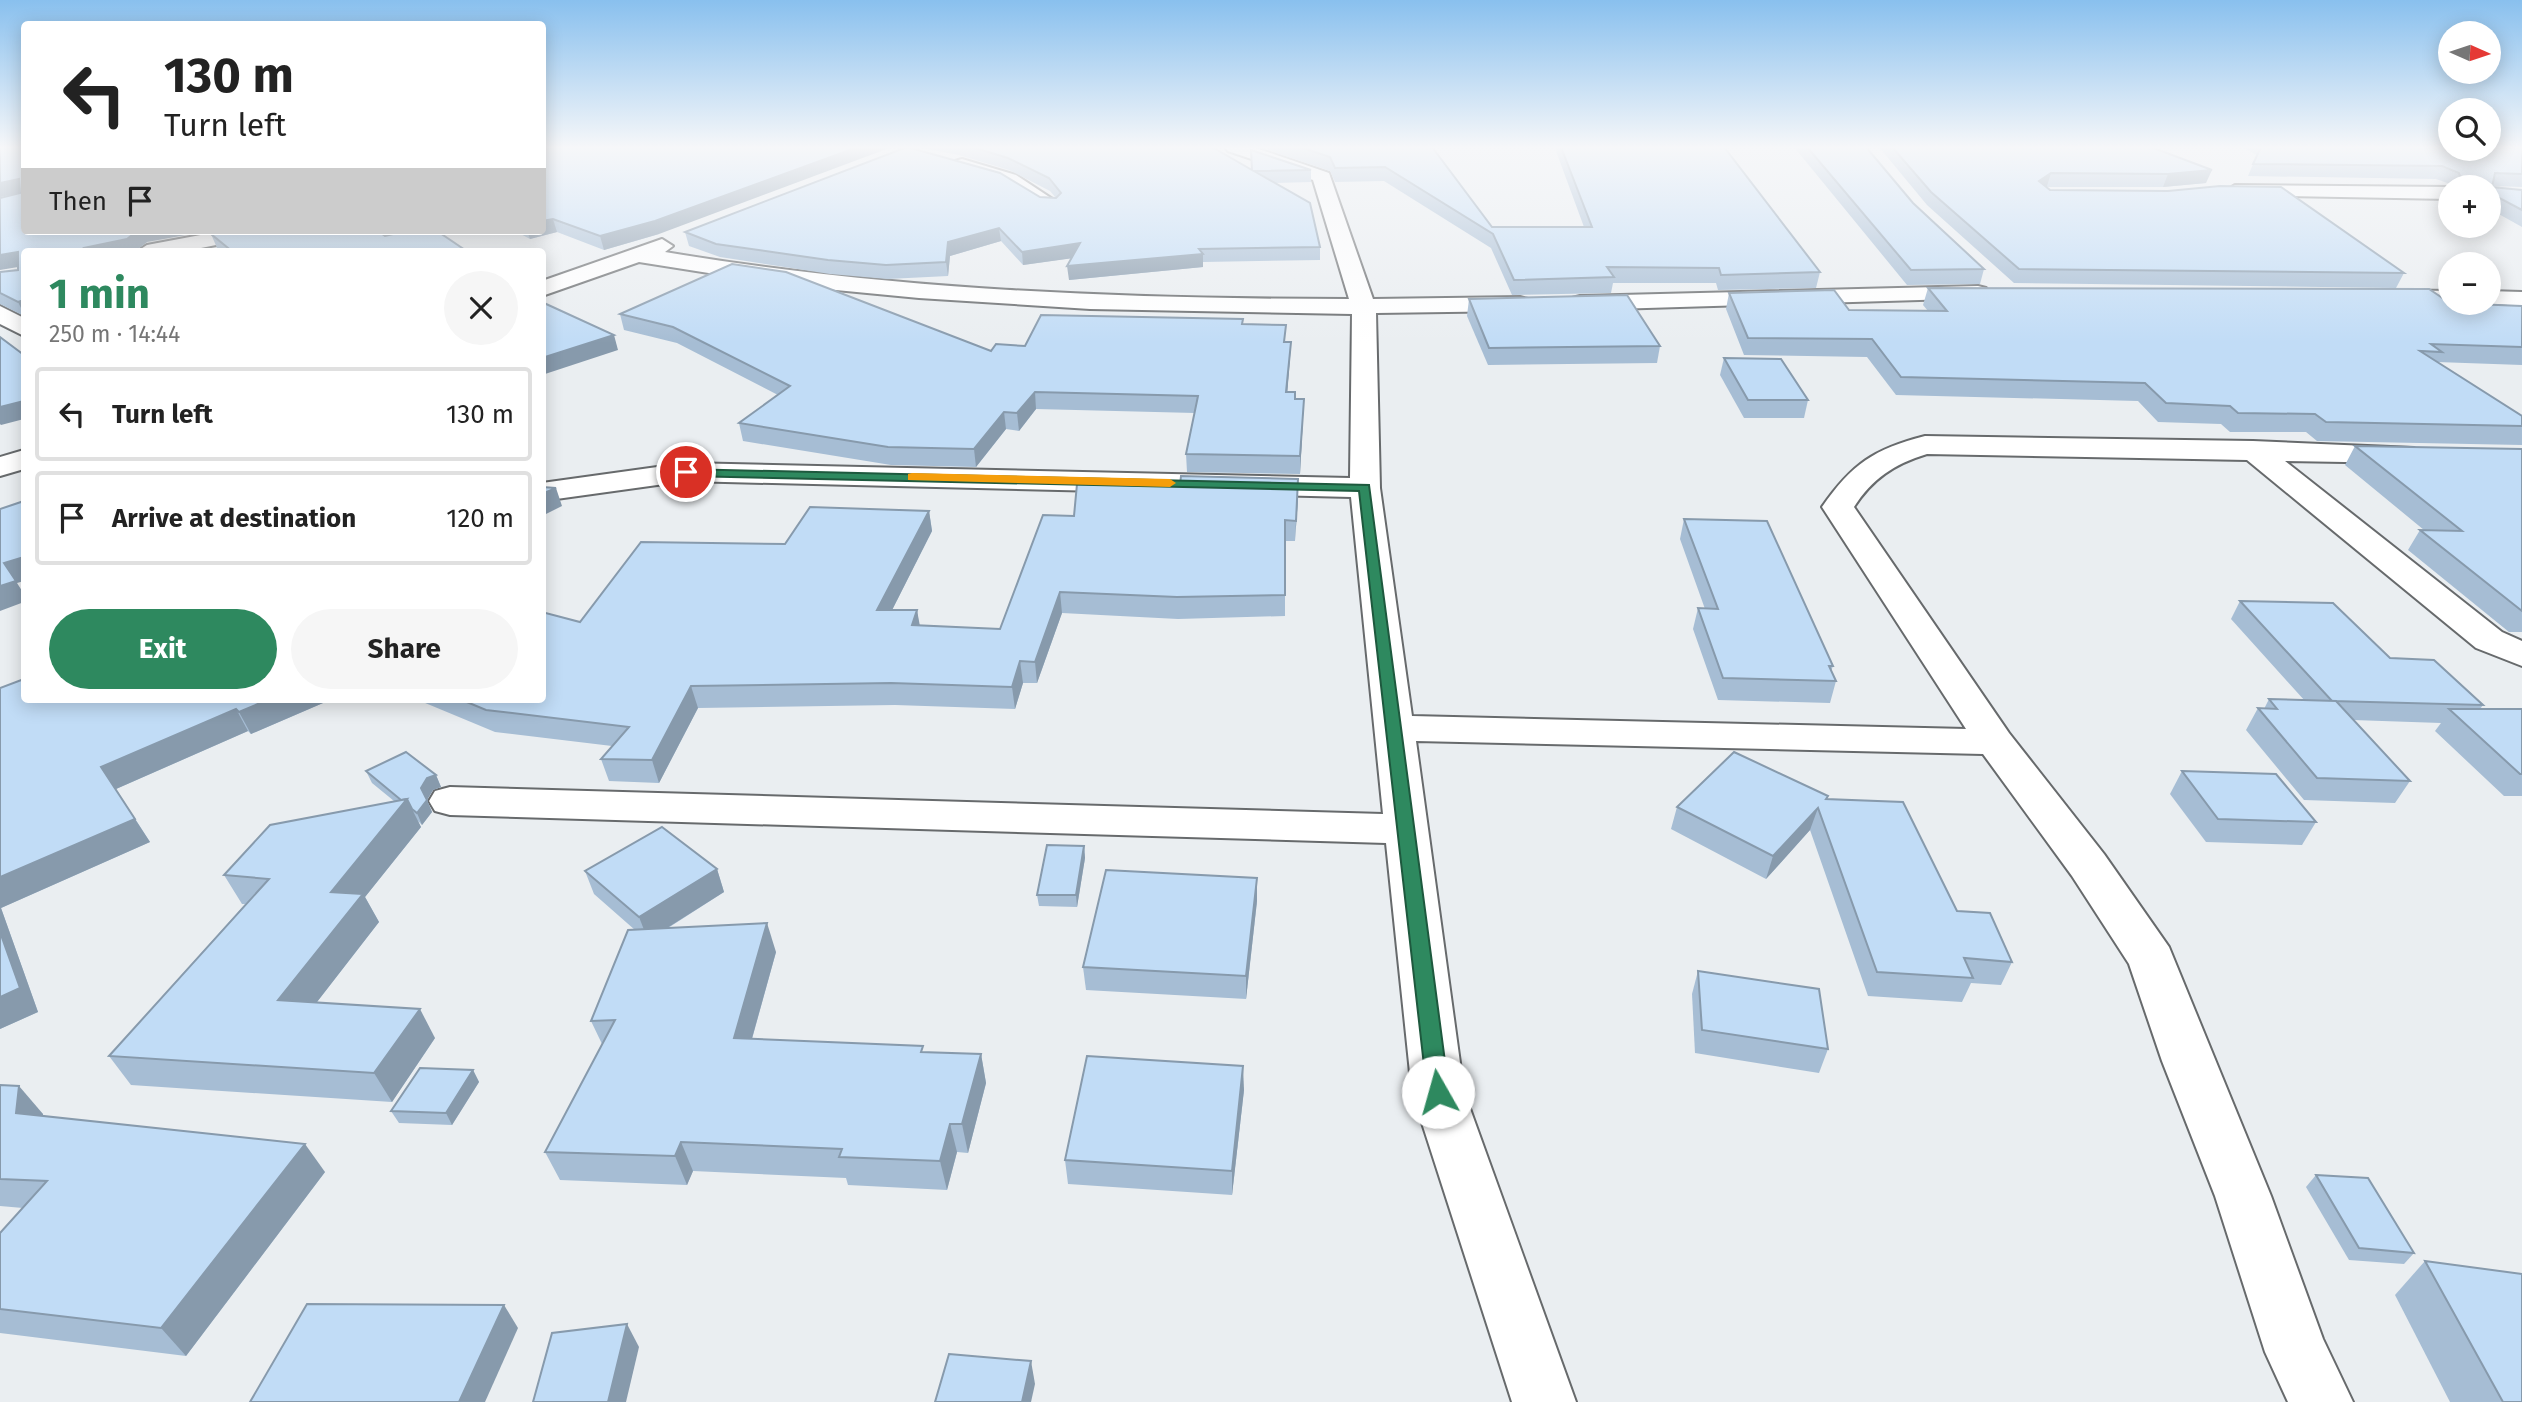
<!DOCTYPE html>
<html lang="en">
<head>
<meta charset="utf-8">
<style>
	:root { --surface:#fff; --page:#f6f6f6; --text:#222; --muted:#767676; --line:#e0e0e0; --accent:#2e895f }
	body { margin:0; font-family:"Fira Sans",sans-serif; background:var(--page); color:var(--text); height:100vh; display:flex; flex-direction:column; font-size:26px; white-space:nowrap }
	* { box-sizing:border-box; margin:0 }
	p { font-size:23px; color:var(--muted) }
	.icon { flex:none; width:38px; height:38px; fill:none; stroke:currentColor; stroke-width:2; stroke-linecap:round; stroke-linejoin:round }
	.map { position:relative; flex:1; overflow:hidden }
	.panel { position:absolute; left:21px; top:248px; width:525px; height:455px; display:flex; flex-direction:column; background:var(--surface); border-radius:7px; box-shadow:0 4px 18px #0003 }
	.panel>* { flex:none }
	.top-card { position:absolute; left:21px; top:21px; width:525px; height:214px; border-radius:7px; box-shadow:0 4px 18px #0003; background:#fff; color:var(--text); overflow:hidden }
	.needle { width:46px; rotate:93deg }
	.tools { position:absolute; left:2438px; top:21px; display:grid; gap:14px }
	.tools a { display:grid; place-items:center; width:63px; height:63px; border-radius:50%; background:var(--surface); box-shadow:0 4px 18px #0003; font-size:35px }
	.pin { position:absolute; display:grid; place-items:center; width:60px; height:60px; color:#fff; margin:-30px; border:4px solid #fff; border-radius:50%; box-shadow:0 2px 7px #0007 }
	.me { position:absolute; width:77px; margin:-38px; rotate:353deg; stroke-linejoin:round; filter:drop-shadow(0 0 5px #0008) }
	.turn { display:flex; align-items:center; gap:24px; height:147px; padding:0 28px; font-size:32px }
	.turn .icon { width:91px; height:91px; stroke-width:2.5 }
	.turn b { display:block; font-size:49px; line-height:60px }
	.then { display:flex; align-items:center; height:66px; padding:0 28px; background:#0003; gap:14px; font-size:26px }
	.round { display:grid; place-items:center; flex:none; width:74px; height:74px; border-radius:37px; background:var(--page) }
	.summary { display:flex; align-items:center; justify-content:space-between; height:119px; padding:0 28px }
	h1 { font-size:42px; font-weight:700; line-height:52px; color:var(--accent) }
	.action { display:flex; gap:14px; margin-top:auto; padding:14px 28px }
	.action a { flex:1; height:80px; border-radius:42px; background:var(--accent); color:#fff; font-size:28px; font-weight:700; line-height:80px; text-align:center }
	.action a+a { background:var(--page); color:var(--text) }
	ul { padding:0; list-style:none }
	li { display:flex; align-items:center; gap:21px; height:94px; margin:0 14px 10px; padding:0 14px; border:4px solid var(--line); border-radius:7px }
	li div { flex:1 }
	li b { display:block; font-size:26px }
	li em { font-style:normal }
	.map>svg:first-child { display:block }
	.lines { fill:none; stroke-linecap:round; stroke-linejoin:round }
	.minor-casing { stroke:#676a6c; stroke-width:4 }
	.minor { fill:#fff; fill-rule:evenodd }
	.wall { fill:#a6bdd4 }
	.shaded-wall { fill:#879aac }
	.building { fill:#c1dcf6; stroke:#879aac; stroke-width:2 }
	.route { fill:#2e895f; stroke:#1e593e; stroke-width:2 }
	.slow { fill:#f59e0b }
</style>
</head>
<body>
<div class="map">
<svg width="2522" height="1402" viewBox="0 0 2522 1402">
	<rect width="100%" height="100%" fill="#eaeef1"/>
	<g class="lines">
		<defs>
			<g id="minor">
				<path d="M1225,147H1253L1329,173L1373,299L1520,297L1528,299L1532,304L1528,309L1520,311L1376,313L1380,488L1412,716L1966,729L1822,507C1852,464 1874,449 1925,436L2253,441L2414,448L2419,454L2414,460L2404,463L2285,461L2502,632L2522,641V666L2476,648L2247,460L1927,454C1894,464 1872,479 1854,507L2009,733L2104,854L2169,947L2271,1196L2323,1339L2353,1402H2288L2265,1352L2215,1196L2162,1061L2129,964L2072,876L1983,754L1416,741L1464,1092L1576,1402H1512L1412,1092L1386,843L450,815L435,811L429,801L435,791L450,787L1383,814L1351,497L686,481L542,501V483L686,463L1350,478L1352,314L1090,309L919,298L784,285L639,262L542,296V281L662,239L673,246L665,252C891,290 1120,299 1349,299L1313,180L1228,151Z"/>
				<path d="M962,159L1016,175L1060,204L1057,208H1043L1002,183L955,169L953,165L955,161Z"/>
				<path d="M2235,185L2450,187H2451L2450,199L2228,195L2225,191Z"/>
				<path d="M222,231H267L256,237L181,252H136L147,245Z"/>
				<path d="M1978,286L1986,288L1990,293L1986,298L1580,310L1572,308L1568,303L1572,298L1580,296Z"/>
				<path d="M2388,290L2450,291V303H2459L2450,305L2380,302L2376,297L2380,292Z"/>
				<path d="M2488,291L2522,292V306L2480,303H2488Z"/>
				<path d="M0,306L24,318V336L0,324Z"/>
				<path d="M24,450V469L0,476V457Z"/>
			</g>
		</defs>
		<use href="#minor" class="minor-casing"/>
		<use href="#minor" class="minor"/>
	</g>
	<g class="wall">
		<path d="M0,147L147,242L134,252H24V316L0,304V272L18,270L20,193L0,197Z"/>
		<path d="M916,147H1212L1251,170V150L1311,170V182L1274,183L1320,247V260L1203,262V267L1069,280L1072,258L1023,265L1001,241L950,256L948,276L888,279L830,274L720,257L689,246L685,232L1040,197L1056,198L1050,191L1009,170L959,155Z"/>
		<path d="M1266,147H1432L1492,227H1584L1556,151L1557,147H1724L1820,272L1816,288L1718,290L1716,283H1613L1611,293L1512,295L1491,248L1384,181L1335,182L1330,171L1268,150Z"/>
		<path d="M1794,147H1866L1913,203L1984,269L1980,284L1907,285Z"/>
		<path d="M1879,147H2151L2206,183L2163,187H2046L2050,190L2404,273L2396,288L2014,283L1927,205Z"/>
		<path d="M2242,147H2522V187L2492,186V187L2522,190V227L2488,208V187H2453V185L2436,179L2248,176L2257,155Z"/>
		<path d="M542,150L659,234L604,250L557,232L530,239L515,231H542Z"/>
		<path d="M211,234L385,236L468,252H222L217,248Z"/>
		<path d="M1928,288L2450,303L2522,306V365L2437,362L2522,416V445L2317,441L2306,432H2230L2221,424L2158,422L2138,401L1896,395L1867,357L1744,355L1726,309L1729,293L1849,310L1928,311L1923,305Z"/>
		<path d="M1469,299L1660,346L1657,363L1488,365L1467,316Z"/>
		<path d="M620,314L991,351L1025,346L1243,319V324L1286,342H1291L1287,392L1295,399L1303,417L1300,474L1187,472L1186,454L1195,413L1036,409L1019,431L1006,429L976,467L891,465L743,441L739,423L778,395L677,343L624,330Z"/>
		<path d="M1724,358L1808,400L1804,418H1744L1720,375Z"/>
		<path d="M2355,446L2522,449V632H2509L2408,550L2420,530H2424L2345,465Z"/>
		<path d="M1298,498L1295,541H1285V616L1178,619L1062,613L1037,683H1023L1015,709L895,705L698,708L659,783L609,781L601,759L612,746L495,732L418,700H542L580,622L785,544L929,511L932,531L892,610H917L919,625L1000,629L1074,516Z"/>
		<path d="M1684,519L1833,666L1831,671L1836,681L1830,703L1718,700L1693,629L1698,608L1705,609L1680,539Z"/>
		<path d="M2240,601L2390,658L2483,705L2480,709H2522V796H2504L2435,731L2441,723L2353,720L2410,781L2395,803L2304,800L2246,730L2258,708L2264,709L2269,699L2305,701L2231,619Z"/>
		<path d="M0,688L24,700H330L251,734L248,731L116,789L150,842L1,908L38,1012L0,1029Z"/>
		<path d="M366,771L436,775L441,787L433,790L427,800L432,812L422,825L418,821L421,827L365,897L379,922L317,1002L435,1038L392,1102L131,1085L109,1056L245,904H242L224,875L394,801L372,783Z"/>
		<path d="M2182,771L2316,822L2302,845L2206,842L2170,794Z"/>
		<path d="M1827,799L1957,911L2012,962L2001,985L1971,983L1962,1002L1868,996L1810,830L1766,879L1671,829L1677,807Z"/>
		<path d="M1084,846L1085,858L1077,907L1039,906L1037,895Z"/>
		<path d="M717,869L724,892L668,928L776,952L752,1039L924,1052L981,1054L986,1083L968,1153L957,1152L947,1190L848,1185L846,1178L693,1171L687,1185L560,1180L545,1152L602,1044L591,1021L635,930L594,894L585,871Z"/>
		<path d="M1257,901L1246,999L1086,990L1083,967Z"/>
		<path d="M1698,971L1828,1049L1819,1073L1695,1053L1692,994Z"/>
		<path d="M473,1070L479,1082L452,1125L399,1123L391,1111Z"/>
		<path d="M0,1085L43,1114V1116L325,1172L186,1356L0,1333V1233L23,1208L0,1206Z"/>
		<path d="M1244,1090L1232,1195L1068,1184L1065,1160Z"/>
		<path d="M2316,1175L2414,1253L2404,1264L2349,1260L2306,1187Z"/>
		<path d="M2425,1261L2522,1402H2450L2395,1295Z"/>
	</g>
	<g class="shaded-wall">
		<path d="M858,147H892L659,234L604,250L600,236Z"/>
		<path d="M2212,170L2206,183L2163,187L2168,174Z"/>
		<path d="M2051,173L2047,186L2035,194L2039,181Z"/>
		<path d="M19,179L24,192L0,197V183Z"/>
		<path d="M553,219L557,232L530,239L527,231H542V221Z"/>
		<path d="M999,228L1001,241L950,256L948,276L946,262L948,242Z"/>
		<path d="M137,231H208L147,242L134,252H86L84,248Z"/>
		<path d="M1080,243L1081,257L1023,265L1022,252Z"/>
		<path d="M18,252L24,266L0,270V255Z"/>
		<path d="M1203,254V267L1069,280L1067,266Z"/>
		<path d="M24,300V314L18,302Z"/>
		<path d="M614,335L618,350L542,375V358Z"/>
		<path d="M1291,342L1290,358L1286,409V392Z"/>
		<path d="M1035,392L1036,409L1019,431L1017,413Z"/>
		<path d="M1304,399L1303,417L1300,474V456Z"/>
		<path d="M24,401V419L1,425L0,424V407Z"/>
		<path d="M1004,412L1006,429L976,467L974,449Z"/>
		<path d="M1298,479V498L1295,541L1296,521Z"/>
		<path d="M556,488L562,506L542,516V494Z"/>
		<path d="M929,511L932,531L881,632L877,610Z"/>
		<path d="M24,557V581L17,583L24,594V602L0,611V586L4,563Z"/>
		<path d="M1060,592L1062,613L1037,683L1035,662Z"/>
		<path d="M917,610L921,632L912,625Z"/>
		<path d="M1020,661L1023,683L1015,709L1012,687Z"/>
		<path d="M691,686L698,708L659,783L652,760Z"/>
		<path d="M267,700H330L251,734L239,712Z"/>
		<path d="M236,709L248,731L116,789L101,767Z"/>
		<path d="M436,775L441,787L433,790L427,800L421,788L427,778Z"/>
		<path d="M407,799L421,827L365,897L379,922L296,1029L278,1000L331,892Z"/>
		<path d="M427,800L432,812L422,825L417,813Z"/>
		<path d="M1818,808L1810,830L1766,879L1773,856Z"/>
		<path d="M135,819L150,842L1,908L38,1012L0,1029V877Z"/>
		<path d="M1084,846L1085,858L1077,907L1076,895Z"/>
		<path d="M717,869L724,892L648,940L639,917Z"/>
		<path d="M1257,878V901L1246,999V976Z"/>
		<path d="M767,923L776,952L744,1067L734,1038Z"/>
		<path d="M420,1009L435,1038L392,1102L374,1073Z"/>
		<path d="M981,1054L986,1083L968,1153L962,1124Z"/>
		<path d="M1243,1066L1244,1090L1232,1195V1171Z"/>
		<path d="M473,1070L479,1082L452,1125L446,1113Z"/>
		<path d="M19,1086L43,1114L41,1141L16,1113Z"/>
		<path d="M950,1124L957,1152L947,1190L940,1161Z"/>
		<path d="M681,1142L693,1171L687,1185L675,1156Z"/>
		<path d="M305,1144L325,1172L186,1356L161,1328Z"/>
		<path d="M504,1305L518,1328L485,1402H459Z"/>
		<path d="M627,1324L639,1347L626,1402H608Z"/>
		<path d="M1031,1361L1035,1384L1031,1402H1022Z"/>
	</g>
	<g class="building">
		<path d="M0,147H24V231H137L127,239L84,248L87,252H24V300L18,302L0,293V272L18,270V252L0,255V198L20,193L19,179L0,183Z"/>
		<path d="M552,147H858L655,221L600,236L553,219L542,221V150Z"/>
		<path d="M907,147L1000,173L1040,197L1056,198L1061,193L1049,178L1008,158L972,147H1212L1252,170L1251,150L1311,170L1254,171L1310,203L1320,247L1199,249L1203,254L1067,266L1080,243L1022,252L999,228L948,242L946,262L886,265L828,260L716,244L685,232Z"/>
		<path d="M1300,147H1432L1492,227H1592L1561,147H1724L1820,272L1721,275L1719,268L1607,267L1614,277L1514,280L1493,234L1385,167L1335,168L1330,157Z"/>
		<path d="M1807,147H1866L1913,203L1984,269L1911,270Z"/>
		<path d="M1892,147H2151L2212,170L2168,174L2051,173L2039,181L2050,190L2168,191L2220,186L2281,187L2404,273L2019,269L1931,192Z"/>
		<path d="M2261,147H2450V149L2522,147V174L2495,173L2492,187L2522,190V210L2488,192V187H2480L2460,176L2459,173L2442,166L2253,164Z"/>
		<path d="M226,231H378L385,236L406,231H437L468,252H233L211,234Z"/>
		<path d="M732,264L786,272L991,351L996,344L1025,346L1041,315L1243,319L1242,324L1286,325L1284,342H1291L1286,392H1295V399H1304L1300,456L1186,454L1198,396L1035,392L1017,413L1004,412L974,449L888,447L739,423L790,386L673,327L620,314Z"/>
		<path d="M1928,288L2429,289L2450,303L2522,306V347L2431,344L2442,352L2420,351L2522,416V426L2326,422L2315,414L2238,413L2230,406L2166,403L2145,383L1901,377L1872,339L1748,338L1729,293L1834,290L1849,310L1947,311Z"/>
		<path d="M1627,295L1660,346L1489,348L1469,299Z"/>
		<path d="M542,302L544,303L614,335L542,358Z"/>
		<path d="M0,337L24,355V401L0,407Z"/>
		<path d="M1724,358L1781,359L1808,400H1748Z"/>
		<path d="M2355,446L2522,449V611L2420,530L2462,531Z"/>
		<path d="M1181,476L1298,479L1296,521L1285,520V595L1177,597L1060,592L1035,662L1020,661L1012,687L891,683L691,686L652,760L601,759L629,727L486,710L462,700H542V612L580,622L641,542L785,544L810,507L929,511L877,610H917L912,625L1000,629L1043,515L1074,516L1077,484L1180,485Z"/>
		<path d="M542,487L556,488L542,494Z"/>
		<path d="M24,501V557L4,563L16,581L0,586V509Z"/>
		<path d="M1684,519L1767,521L1833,666H1829L1836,681L1723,678L1698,608L1718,609Z"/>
		<path d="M2240,601L2333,603L2390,658L2434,660L2483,705L2332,701Z"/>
		<path d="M24,679V700H267L239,712L236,709L101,767L135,819L0,877V688Z"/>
		<path d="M2269,699L2336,701L2410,781L2317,778L2258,708L2277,709Z"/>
		<path d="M2449,709H2522V774H2520Z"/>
		<path d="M406,752L436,775L427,778L421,788L427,800L417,813L412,809L407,799L401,800L366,771Z"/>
		<path d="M1734,752L1828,796L1826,799L1903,802L1957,911L1990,913L2012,962L1964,958L1973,978L1877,972L1818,808L1773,856L1677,807Z"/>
		<path d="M2182,771L2276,774L2316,822L2218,819Z"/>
		<path d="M407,799L331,892L363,894L278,1000L420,1009L374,1073L109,1056L269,879L224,875L270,825Z"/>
		<path d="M662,827L717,869L639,917L585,871Z"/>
		<path d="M1047,845L1084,846L1076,895H1037Z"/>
		<path d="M1106,870L1257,878L1246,976L1083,967Z"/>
		<path d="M767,923L734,1038L923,1046L921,1052L981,1054L962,1124H950L940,1161L839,1157L842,1149L681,1142L675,1156L545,1152L615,1020L591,1021L628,930Z"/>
		<path d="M0,932L20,988L0,997Z"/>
		<path d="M1698,971L1819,989L1828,1049L1702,1030Z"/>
		<path d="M1087,1056L1243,1066L1232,1171L1065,1160Z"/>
		<path d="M420,1068L473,1070L446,1113L391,1111Z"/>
		<path d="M0,1085L19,1086L16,1113L305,1144L161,1328L0,1309V1233L47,1181L0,1179Z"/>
		<path d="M2316,1175L2368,1178L2414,1253L2359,1248Z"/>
		<path d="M2425,1261L2522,1274V1402H2503Z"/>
		<path d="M307,1304L504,1305L459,1402H250Z"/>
		<path d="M627,1324L608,1402H533L552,1333Z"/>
		<path d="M949,1354L1031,1361L1022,1402H935Z"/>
	</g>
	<linearGradient id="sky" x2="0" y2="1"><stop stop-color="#89c0ee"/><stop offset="0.43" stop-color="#f6f7f9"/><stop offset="1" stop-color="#f6f7f9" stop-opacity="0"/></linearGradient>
	<rect width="2522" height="343" fill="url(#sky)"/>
	<path class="route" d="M682,469L1369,485L1449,1092L1446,1098L1438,1101L1430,1098L1427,1092L1359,491L686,476L682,475Z"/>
	<path class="slow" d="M912,473L1170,479L1176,483L1170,487L908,480V474Z"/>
</svg>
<div class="tools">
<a><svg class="needle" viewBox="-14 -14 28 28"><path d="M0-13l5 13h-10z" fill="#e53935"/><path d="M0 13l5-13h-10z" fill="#767676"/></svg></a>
<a><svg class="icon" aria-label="search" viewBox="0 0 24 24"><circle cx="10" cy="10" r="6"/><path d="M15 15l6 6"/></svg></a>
<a>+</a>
<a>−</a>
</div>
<div class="pin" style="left:686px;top:472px;background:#d93025"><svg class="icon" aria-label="arrive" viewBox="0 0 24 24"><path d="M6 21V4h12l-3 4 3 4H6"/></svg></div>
<svg class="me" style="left:1438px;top:1092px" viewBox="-20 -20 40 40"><circle r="19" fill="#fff"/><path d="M0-13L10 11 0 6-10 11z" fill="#2e895f"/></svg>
<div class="top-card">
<div class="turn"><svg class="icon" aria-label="left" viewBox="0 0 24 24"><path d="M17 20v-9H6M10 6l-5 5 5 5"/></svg><div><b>130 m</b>Turn left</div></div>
<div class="then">Then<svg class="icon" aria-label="arrive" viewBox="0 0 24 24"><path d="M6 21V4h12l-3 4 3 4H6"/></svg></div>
</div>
<section class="panel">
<div class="summary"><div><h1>1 min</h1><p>250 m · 14:44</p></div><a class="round"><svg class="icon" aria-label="close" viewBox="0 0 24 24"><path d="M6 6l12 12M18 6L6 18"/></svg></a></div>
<ul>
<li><svg class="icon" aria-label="left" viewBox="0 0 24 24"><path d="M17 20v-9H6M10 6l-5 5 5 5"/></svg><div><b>Turn left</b></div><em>130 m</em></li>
<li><svg class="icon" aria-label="arrive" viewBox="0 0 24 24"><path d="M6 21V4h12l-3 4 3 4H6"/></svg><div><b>Arrive at destination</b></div><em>120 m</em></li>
</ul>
<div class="action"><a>Exit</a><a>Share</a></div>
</section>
</div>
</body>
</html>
